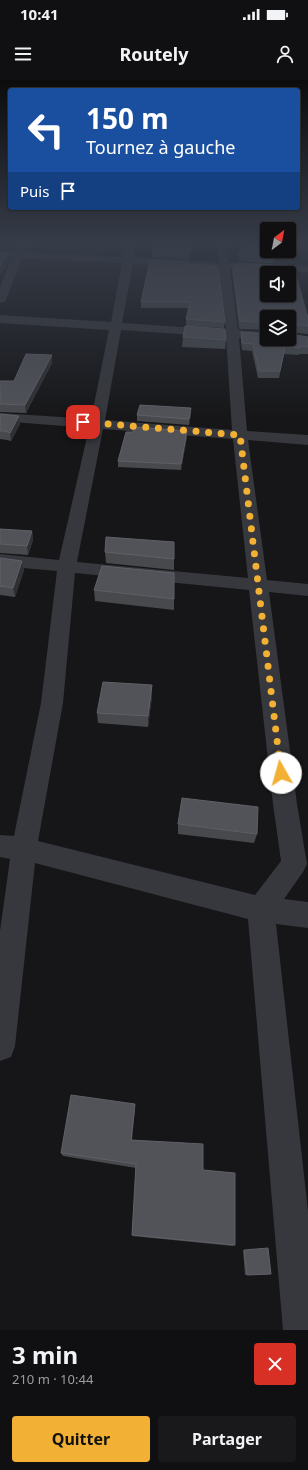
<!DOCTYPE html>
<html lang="fr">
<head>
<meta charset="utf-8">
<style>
	:root { --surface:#101012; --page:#19191b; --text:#f1f3f6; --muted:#9c9d9f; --line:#303032; --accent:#f2b134 }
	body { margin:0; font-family:"Noto Sans",sans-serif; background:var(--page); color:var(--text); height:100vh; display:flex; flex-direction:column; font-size:15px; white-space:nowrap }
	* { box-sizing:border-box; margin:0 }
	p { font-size:13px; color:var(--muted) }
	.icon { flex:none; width:22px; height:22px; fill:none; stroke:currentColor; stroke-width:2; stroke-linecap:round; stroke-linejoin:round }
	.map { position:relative; height:1250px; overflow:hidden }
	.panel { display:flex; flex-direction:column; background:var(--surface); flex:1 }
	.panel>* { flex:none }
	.hud { position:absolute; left:8px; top:8px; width:292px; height:122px; border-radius:4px; box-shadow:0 1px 3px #0004,0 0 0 1px var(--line); background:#1a4fa0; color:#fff; overflow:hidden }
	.needle { width:26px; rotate:32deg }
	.buttons { position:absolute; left:260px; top:142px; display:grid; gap:8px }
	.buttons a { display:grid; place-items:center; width:36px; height:36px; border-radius:4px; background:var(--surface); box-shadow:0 1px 3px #0004,0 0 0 1px var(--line); font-size:20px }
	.pin { position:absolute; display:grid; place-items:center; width:34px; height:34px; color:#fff; margin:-17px; border-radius:8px; box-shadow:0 2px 6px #0006 }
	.me { position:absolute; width:44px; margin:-22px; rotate:353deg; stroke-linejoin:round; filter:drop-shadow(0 0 3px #0008) }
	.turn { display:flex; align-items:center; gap:14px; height:84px; padding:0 12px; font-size:18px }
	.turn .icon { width:52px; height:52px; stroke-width:2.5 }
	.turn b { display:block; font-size:28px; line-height:34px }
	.then { display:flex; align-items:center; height:38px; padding:0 12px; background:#0003; gap:8px; font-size:15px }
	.round { display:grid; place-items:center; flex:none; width:42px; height:42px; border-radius:4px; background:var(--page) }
	.overview { display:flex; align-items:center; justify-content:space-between; height:68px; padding:0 12px }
	h1 { font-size:24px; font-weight:700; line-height:30px }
	.action { display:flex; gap:8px; margin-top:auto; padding:8px 12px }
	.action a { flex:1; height:46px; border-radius:4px; background:var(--accent); color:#111; font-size:16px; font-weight:700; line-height:46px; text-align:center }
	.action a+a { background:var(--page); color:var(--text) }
	.status { display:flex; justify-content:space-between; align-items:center; height:28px; padding:0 20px; background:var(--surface); direction:ltr }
	.status svg { height:11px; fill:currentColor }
	header { display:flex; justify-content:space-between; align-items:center; height:52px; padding:0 12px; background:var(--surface); font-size:18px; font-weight:700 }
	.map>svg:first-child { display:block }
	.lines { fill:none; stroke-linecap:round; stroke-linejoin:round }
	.minor { fill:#37383d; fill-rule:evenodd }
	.wall { fill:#47494d }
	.shaded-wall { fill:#2f3033 }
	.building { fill:#525359; stroke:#5f6168; fill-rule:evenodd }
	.route { stroke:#f2b134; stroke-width:7; stroke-dasharray:0 12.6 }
</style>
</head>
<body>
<div class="status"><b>10:41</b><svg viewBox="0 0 49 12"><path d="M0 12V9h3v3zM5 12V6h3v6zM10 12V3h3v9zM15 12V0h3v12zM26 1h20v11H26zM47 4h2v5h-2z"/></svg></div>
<header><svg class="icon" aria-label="menu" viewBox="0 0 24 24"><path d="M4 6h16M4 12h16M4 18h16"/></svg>Routely<svg class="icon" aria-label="person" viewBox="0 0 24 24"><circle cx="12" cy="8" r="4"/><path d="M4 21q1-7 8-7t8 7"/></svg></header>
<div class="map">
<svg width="308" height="1250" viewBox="0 0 308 1250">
	<rect width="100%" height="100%" fill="#161618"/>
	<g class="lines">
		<path class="minor" d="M18,164H28L25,172L123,177L124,164H134L133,177L219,182L217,164H227L229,182L308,186V192L230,188L238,250L267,252V259H270L267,260L239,258L247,351L308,355V365L248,360L267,500L308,504V516L269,512L297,724L307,784L303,792L284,819L308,822V848L276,844L308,1131V1250H283L248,839L35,783L15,966L11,977L0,981V851L10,779L0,777V755L14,756L41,623L57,491L0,486V474L59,480L89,348L0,341V333L91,339L109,250L0,243V235L111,242L122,183L22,178L6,220L4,222L0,223V207L12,178L0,177V171L15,172ZM133,184L219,188L226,250L122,243ZM121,250L226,257L232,350L105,340ZM103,349L233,359L248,498L77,482ZM75,493L249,510L273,724L281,781L255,815L38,761L63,623Z"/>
	</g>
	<g class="wall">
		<path d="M154,164H191L189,179L152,177V170Z"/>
		<path d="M265,175L274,176L273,183L239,181V176Z"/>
		<path d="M188,184L225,242L224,248L186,246V239L189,228H141V222Z"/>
		<path d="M233,186L272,187L308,238V254L289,252L267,237V250L239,249L232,192Z"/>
		<path d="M241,252L308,257V274H299V275L284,274L279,298H258L252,271L242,270L241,260Z"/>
		<path d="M183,257L226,260L225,269L182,267Z"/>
		<path d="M52,275V283L26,333L0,332V301H14Z"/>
		<path d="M191,328V334L189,345L137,341V335Z"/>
		<path d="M0,334L19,336L20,344L11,361L7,360L0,359Z"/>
		<path d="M187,351V357L181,390L118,387V381L133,352Z"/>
		<path d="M0,449L32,451L33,460L28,475L0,473Z"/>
		<path d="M174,462V490L106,483L105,472Z"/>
		<path d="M0,478L22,481L24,490L15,517L0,515Z"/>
		<path d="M94,510L174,519V530L95,521Z"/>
		<path d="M152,605V616L148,647L98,643L97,633Z"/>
		<path d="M178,744L257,754L254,763L178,754Z"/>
		<path d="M135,1029L132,1060L203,1090L235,1165L233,1166L132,1156V1155L136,1088L63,1076L61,1073Z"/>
		<path d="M243,1170H244L271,1194L245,1195Z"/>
	</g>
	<g class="shaded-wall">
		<path d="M9,173L10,180L0,195V186Z"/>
		<path d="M52,275V283L26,333L25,325Z"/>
		<path d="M191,328V334L189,345V339Z"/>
		<path d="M19,336L20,344L11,361L10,353Z"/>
		<path d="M187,351V357L181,390V384Z"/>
		<path d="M32,451L33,460L28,475L27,466Z"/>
		<path d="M22,481L24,490L15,517L13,508Z"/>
		<path d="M152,605V616L148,647V636Z"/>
		<path d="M135,1024V1029L131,1064V1060Z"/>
	</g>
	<g class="building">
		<path d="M154,164H191L190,172L152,170Z"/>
		<path d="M241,164H266L265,175L274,176L273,178L239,176Z"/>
		<path d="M0,172L9,173L0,186Z"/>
		<path d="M150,180L188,182V184L218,186L225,242L186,239L190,222H141Z"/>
		<path d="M237,183L272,185V187L294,188L308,238V246L290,244L289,245V237H267V243L240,241L233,186H237ZM267,193H289V215H267Z"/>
		<path d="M185,246L225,249L226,260L183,257Z"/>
		<path d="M241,252L267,254V259H289V254L308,257V267L300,266V268L285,267L280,291H259L253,264L242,263Z"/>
		<path d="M26,274L52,275L25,325L0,324V301H14Z"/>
		<path d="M140,325L191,328L189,339L137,335Z"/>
		<path d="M0,334L19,336L10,353L6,351H0Z"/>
		<path d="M134,347L187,351L181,384L118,381L126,352H133Z"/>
		<path d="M0,449L32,451L27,466L0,464Z"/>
		<path d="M106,457L174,462V479L105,472Z"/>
		<path d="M0,478L22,481L13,508L0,506Z"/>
		<path d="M102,486L174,493V519L94,510Z"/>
		<path d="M103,602L152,605L148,636L97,633Z"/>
		<path d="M182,718L258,727L257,754L178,744Z"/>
		<path d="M71,1015L135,1024L131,1060L203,1064V1090L235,1093V1165L132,1155L136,1084L61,1073Z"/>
		<path d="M268,1168L271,1194L247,1195L244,1170Z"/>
	</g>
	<linearGradient id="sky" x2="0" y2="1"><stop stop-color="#0c0c0d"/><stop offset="0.48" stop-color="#363c48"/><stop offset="1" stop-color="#363c48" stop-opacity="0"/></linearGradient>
	<rect width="308" height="339" fill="url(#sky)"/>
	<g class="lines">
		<path class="route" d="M83,342L240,355L281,693"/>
	</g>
</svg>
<div class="buttons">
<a><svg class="needle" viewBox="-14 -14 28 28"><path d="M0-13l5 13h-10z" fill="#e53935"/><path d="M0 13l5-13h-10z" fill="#9c9d9f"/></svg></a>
<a><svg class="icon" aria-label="sound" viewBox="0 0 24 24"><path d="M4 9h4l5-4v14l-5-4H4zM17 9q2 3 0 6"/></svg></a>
<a><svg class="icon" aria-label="layers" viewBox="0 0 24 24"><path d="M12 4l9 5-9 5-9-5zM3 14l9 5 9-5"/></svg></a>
</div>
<div class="pin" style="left:83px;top:342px;background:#d93025"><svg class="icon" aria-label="arrive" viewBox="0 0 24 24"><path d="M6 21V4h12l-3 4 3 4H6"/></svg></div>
<svg class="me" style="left:281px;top:693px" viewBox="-20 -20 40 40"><circle r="19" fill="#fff"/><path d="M0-13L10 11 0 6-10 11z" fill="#f2b134"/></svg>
<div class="hud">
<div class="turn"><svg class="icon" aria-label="left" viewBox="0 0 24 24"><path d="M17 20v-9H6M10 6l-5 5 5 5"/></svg><div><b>150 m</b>Tournez à gauche</div></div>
<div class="then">Puis<svg class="icon" aria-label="arrive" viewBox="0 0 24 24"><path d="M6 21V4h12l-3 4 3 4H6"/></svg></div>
</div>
</div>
<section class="panel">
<div class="overview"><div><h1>3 min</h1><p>210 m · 10:44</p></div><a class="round" style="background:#d93025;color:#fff"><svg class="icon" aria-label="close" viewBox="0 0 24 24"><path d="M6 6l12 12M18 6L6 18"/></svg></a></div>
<div class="action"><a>Quitter</a><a>Partager</a></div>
</section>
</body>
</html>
